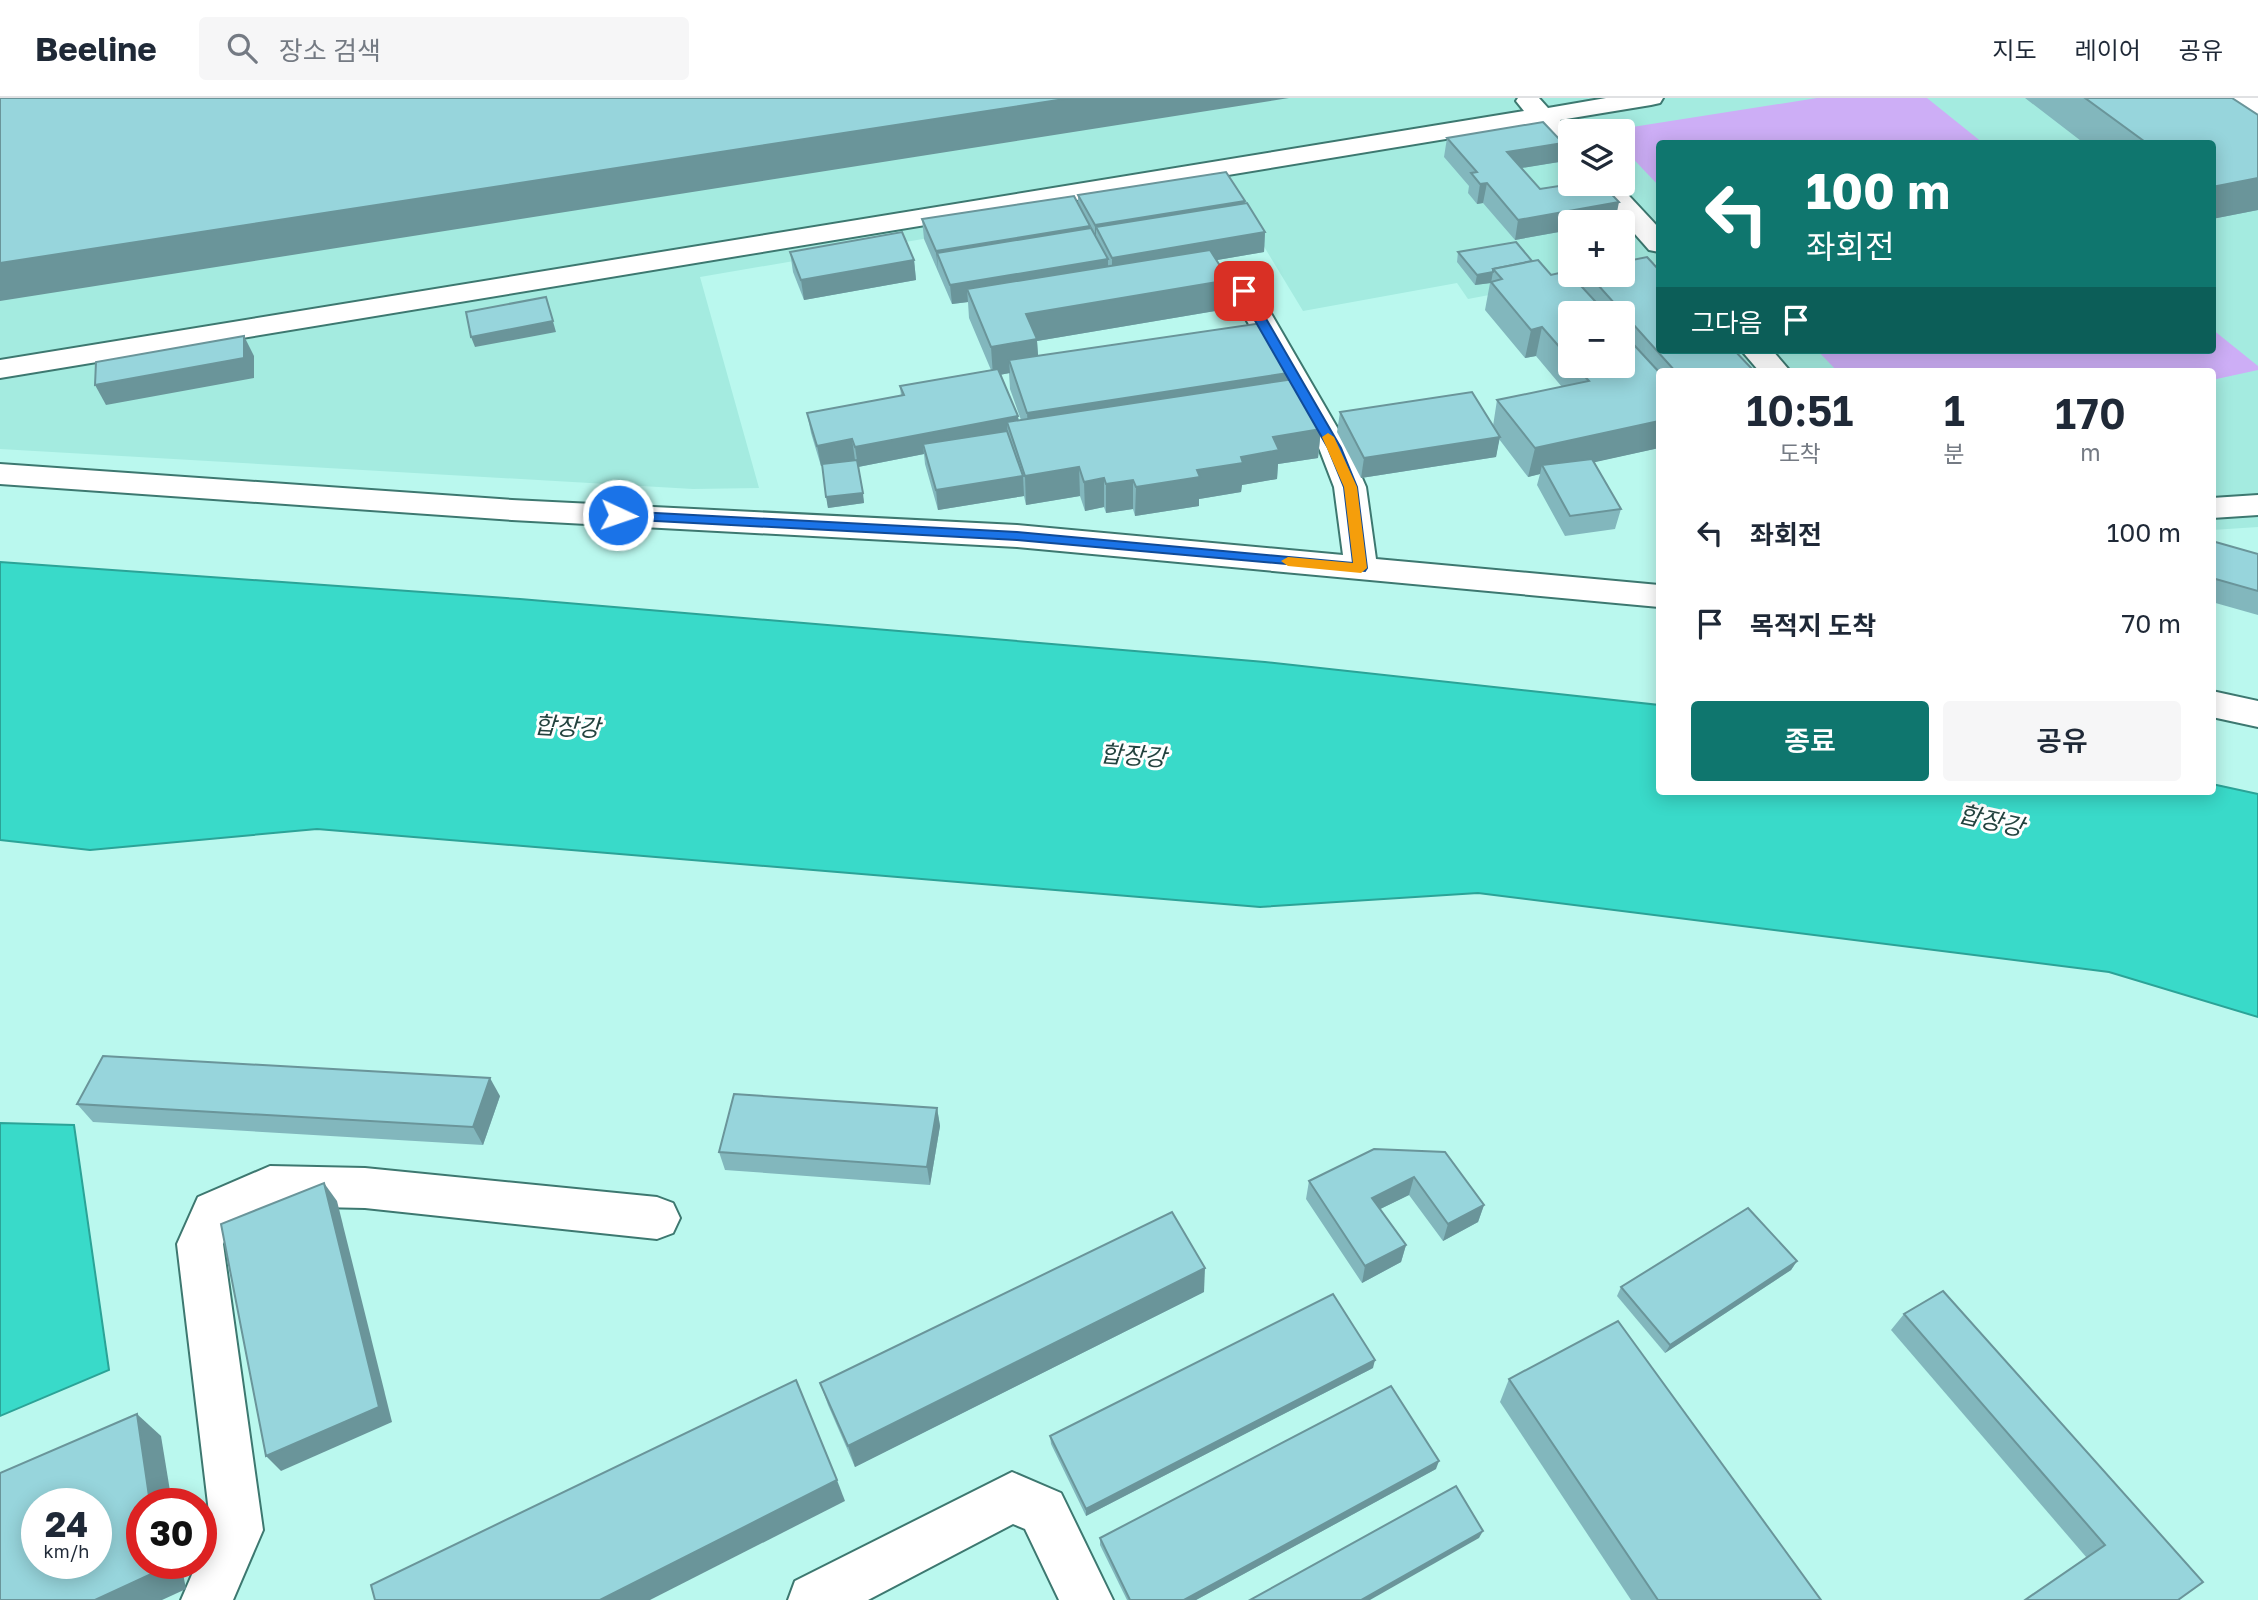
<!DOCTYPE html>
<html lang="ko">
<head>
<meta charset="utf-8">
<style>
	:root { --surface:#fff; --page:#f6f6f7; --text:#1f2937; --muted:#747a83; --line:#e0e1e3; --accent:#0f766e }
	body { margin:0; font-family:"Golos Text","Noto Sans KR",sans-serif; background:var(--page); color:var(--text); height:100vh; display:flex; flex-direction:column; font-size:26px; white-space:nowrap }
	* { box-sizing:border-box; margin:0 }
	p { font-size:23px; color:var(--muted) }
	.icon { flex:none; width:38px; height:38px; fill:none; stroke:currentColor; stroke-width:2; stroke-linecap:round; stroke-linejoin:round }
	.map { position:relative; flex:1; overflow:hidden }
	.drawer { position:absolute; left:1656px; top:270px; width:560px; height:427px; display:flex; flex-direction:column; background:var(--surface); border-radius:7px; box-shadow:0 4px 18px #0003 }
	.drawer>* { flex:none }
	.top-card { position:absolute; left:1656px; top:42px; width:560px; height:214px; border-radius:7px; box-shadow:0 4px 18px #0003; background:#0f766e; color:#fff; overflow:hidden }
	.fabs { position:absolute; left:1558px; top:21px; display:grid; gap:14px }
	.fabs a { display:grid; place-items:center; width:77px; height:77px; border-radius:7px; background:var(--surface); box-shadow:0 4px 18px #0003; font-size:35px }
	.speed { position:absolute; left:21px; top:1390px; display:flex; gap:14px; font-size:35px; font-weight:700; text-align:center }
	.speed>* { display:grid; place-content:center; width:91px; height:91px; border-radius:50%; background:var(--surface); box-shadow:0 4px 18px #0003; line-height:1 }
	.speed small { font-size:18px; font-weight:400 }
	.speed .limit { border:10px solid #d22; background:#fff; color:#111 }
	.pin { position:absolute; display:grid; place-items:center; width:60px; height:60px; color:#fff; margin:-30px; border-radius:14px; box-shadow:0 4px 10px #0006 }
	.me { position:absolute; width:77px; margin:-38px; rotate:93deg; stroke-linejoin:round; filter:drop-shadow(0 0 5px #0008) }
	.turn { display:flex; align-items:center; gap:24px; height:147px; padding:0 35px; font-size:32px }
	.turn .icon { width:91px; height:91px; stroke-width:2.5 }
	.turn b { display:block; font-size:49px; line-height:60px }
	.then { display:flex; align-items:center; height:66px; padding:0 35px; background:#0003; gap:14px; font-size:26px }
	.eta { display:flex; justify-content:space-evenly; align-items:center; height:119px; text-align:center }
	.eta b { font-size:42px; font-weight:600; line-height:49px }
	.primary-button { display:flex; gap:14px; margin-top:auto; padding:14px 35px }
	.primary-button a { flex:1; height:80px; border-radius:7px; background:var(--accent); color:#fff; font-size:28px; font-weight:600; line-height:80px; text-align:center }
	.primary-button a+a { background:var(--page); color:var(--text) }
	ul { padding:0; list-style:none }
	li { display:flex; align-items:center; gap:21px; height:91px; padding:0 35px }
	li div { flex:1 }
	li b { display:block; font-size:26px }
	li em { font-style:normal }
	header { display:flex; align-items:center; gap:42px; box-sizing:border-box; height:98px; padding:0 35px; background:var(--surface); border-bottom:2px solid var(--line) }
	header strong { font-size:33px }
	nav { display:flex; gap:38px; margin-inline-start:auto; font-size:24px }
	.search { width:490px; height:63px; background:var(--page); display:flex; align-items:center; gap:18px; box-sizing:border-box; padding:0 24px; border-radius:7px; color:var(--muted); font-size:26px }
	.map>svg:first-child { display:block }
	.built { fill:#a4ebe0; fill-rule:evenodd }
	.green { fill:#cdaef6 }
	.water { fill:#39dac9; stroke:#2ba397; stroke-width:2 }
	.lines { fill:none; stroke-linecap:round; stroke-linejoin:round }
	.minor-casing { stroke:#3d7870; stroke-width:4 }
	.minor { fill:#fff; fill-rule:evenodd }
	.wall { fill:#82b7bd; fill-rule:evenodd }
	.shaded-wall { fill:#6a959a }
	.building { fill:#97d5dc; stroke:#6a959a; stroke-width:2; fill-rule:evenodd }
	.route { fill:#1a73e8; stroke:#114b97; stroke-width:2 }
	.slow { fill:#f59e0b }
	.labels { text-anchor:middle; stroke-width:6; stroke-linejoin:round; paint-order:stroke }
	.water-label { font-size:24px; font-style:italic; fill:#23433f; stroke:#fff }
</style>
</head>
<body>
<header>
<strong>Beeline</strong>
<div class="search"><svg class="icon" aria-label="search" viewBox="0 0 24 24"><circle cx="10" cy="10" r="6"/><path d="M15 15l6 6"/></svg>장소 검색</div>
<nav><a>지도</a><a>레이어</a><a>공유</a></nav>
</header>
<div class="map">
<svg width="2258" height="1502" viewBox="0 0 2258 1502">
	<rect width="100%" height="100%" fill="#baf8ee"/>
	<path class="built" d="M0,0H2258V429L2212,432V273H1751L1733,252H2212V46H1659V169L1655,165L1622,171V124H1570V177H1595L1468,201L1457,185L1303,213L1228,89L700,179L759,390L693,391L0,351ZM1570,33H1622V86H1570Z"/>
	<g class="green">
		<path d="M1817,0H1927L1983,45L1659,46V88L1622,49V33H1607Z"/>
		<path d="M2212,231L2258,268V272L2212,282V273H1837L1817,252H2212Z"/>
	</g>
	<g class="water">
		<path d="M0,464L520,501L1265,564L1659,607V693H2212V686L2258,696V919L2109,874L1478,795L1260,809L317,731L90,752L0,742Z"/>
		<path d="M0,1025L74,1027L109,1272L0,1318Z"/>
	</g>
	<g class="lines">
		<defs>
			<g id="minor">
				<path d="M1518,0H1539L1548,10L1606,0H1663L1660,5L1651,7L1560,22L1570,33V56L1561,53L1536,26L0,280V262L1524,13L1516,3Z"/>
				<path d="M2229,0H2258V18L2249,16Z"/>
				<path d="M1591,86H1618L1659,130V154L1649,152Z"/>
				<path d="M1244,185L1254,187L1258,193L1349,350L1366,389L1376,461L1659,487V509L1017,449L512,422L0,386V366L512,402L1017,427L1343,457L1334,389L1319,350L1230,193L1234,187Z"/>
				<path d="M1741,252H1772L1790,273H1759Z"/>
				<path d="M2258,397V417L2212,420V400Z"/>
				<path d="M2212,593L2258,603V629L2212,619Z"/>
				<path d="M270,1068L365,1070L657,1099L673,1105L680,1120L673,1135L657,1141L365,1110L273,1108L231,1127L223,1146L263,1432L233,1502H181L197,1465H201V1454L211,1431L177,1146L198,1099Z"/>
				<path d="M1012,1374L1061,1395L1113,1502H1059L1025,1431L1013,1426L868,1502H788L795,1483Z"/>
			</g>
		</defs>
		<use href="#minor" class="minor-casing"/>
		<use href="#minor" class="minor"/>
	</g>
	<g class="wall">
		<path d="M2025,0H2232L2258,112L2212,121V46H2085Z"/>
		<path d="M1447,40L1559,64L1521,70L1540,91L1615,124H1570V132L1515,142L1483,105L1477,106L1468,95L1469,88L1444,59Z"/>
		<path d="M1078,97L1244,105L1265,134L1264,154L1217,162L1229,182L1227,211L1037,243L1038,258L1288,282L1321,331L1318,360L1278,366L1277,381L1242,387L1241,394L1199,401V408L1135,418L1133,411L1106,415L1104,409L1085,413L1080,398L1026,407L1024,398L938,412L925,366L924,356L858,369L864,405L828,410L823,368H821L811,335L807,315L901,298L900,288L991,272L969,220L968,204L952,206L924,141L922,121L1078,106ZM1009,275L1010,291L1021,322H1019L1000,277Z"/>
		<path d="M790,154L914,162L916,182L804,202L793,174Z"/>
		<path d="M1458,154L1532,163L1551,177L1581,187L1583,177H1622L1754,273H1659V350L1594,364L1621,411L1615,431L1565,438L1537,387L1540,376L1528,379L1499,341L1496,359L1361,380L1337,334L1340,314L1493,328L1497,302L1562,289L1536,258L1525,260L1485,212L1490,185L1475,187L1457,164ZM1570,215H1622V268H1570Z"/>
		<path d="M2212,443L2258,456V517L2212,504Z"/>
		<path d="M500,998L483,1047L93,1024L77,1006Z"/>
		<path d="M937,1010L940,1028L930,1087L725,1072L719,1054Z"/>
		<path d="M1374,1051L1484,1107L1478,1124L1443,1143L1409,1097L1380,1111L1406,1147L1401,1164L1362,1185L1306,1101L1309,1083Z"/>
		<path d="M1797,1163L1791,1172L1665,1255L1617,1198L1621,1189Z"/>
		<path d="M1204,1194L855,1369L828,1307L820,1285Z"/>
		<path d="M1904,1216L2203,1484L2087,1460L1891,1232Z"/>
		<path d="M1373,1270L1086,1418L1051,1346L1050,1338Z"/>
		<path d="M1509,1281L1821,1502H1631L1500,1304Z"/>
		<path d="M1436,1371L1196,1502H1127L1100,1447V1440Z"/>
	</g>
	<g class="shaded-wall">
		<path d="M1071,0H1289L0,203V165Z"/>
		<path d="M1563,45L1559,64L1503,73L1507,54Z"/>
		<path d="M2258,80V112L2212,121V89Z"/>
		<path d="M1487,85L1483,105L1477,106L1480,86Z"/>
		<path d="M1245,103L1243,123L1096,129V147H1095V127Z"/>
		<path d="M1619,104L1615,124H1570V132L1515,142L1518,122Z"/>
		<path d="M1090,128V148L937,155L938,173L936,153Z"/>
		<path d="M1265,134L1264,154L1112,180V160Z"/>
		<path d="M1108,161V181L967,191L968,204L952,206L950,187Z"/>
		<path d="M914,162L916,182L804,202L801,182Z"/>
		<path d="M1493,174L1491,185L1475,187L1477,177Z"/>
		<path d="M1229,182L1227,211L1037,243L1039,270L1009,262L1010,275L993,278L991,249L1026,216Z"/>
		<path d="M546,199L556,234L475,249L471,239Z"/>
		<path d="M1542,229L1536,258L1525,260L1531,232Z"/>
		<path d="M244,238L254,258V280L106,307L95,287Z"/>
		<path d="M1288,275L1286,304L1029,344L1027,315Z"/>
		<path d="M1018,318L1020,338L1007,324L1008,340L923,346L924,356L858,369L855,349Z"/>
		<path d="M1659,323V350L1546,375L1542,367L1540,376L1528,379L1535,350Z"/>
		<path d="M1321,331L1318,360L1278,366L1277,381L1242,387L1241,394L1199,401V408L1135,418L1136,389L1241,359L1273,339Z"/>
		<path d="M1500,339L1496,359L1361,380L1364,360Z"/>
		<path d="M852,341L855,362L821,368L817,348Z"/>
		<path d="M1079,369L1080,398L1026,407L1025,378Z"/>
		<path d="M1023,378L1024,398L938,412L936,392Z"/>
		<path d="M1104,380V409L1085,413L1084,384Z"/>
		<path d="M1133,382V411L1106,415V386Z"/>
		<path d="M863,395L864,405L828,410L826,399Z"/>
		<path d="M490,980L500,998L483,1047L473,1029Z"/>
		<path d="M937,1010L940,1028L930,1087L927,1069Z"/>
		<path d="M1414,1079L1409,1097L1368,1117L1372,1100Z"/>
		<path d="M324,1085L337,1103L392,1324L281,1373L266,1358Z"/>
		<path d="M1484,1107L1478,1124L1443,1143L1448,1126Z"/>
		<path d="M1406,1147L1401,1164L1362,1185L1365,1168Z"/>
		<path d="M1797,1163L1791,1172L1665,1255L1670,1247Z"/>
		<path d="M1205,1170L1204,1194L855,1369L848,1348Z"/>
		<path d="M1375,1262L1373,1270L1086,1418V1411Z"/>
		<path d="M137,1316L161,1338L172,1405H150Z"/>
		<path d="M1439,1363L1436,1371L1196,1502H1184Z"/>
		<path d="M837,1382L845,1403L650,1502H600Z"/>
		<path d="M1483,1433L1479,1440L1370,1502H1361Z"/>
		<path d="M159,1465H181L186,1491L162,1502H95Z"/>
	</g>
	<g class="building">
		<path d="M0,0H1071L0,165Z"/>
		<path d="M2085,0H2232L2258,17V80L2212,89V46H2148Z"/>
		<path d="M1543,24L1563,45L1507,54L1540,91L1572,86H1602L1619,104L1518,122L1487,85L1480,86L1471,75L1477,74L1447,40Z"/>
		<path d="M1226,74L1245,103L1095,127L1078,97Z"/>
		<path d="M1074,98L1090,128L936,153L922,121Z"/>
		<path d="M1247,105L1265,134L1112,160L1096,129Z"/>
		<path d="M1091,130L1108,161L950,187L937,155Z"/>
		<path d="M902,134L914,162L801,182L790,154Z"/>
		<path d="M1516,144L1532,163L1493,171V174L1477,177L1458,154Z"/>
		<path d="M1210,152L1229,182L1026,216L1037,241L991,249L967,191Z"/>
		<path d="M1647,159L1659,172V252H1734L1754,273H1675L1589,177H1622V164Z"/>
		<path d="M1538,162L1551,177L1568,173L1570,177H1571L1606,215H1570V261L1542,229L1531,232L1491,184L1502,181L1493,171Z"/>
		<path d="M546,199L553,223L471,239L466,214Z"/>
		<path d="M1262,225L1288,275L1027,315L1009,262Z"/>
		<path d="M1622,234L1659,274V323L1535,350L1497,302L1589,283L1575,268H1622Z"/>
		<path d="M244,238V260L95,287L96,264Z"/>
		<path d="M998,271L1018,318L855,349L852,341L817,348L807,315L904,297L900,288Z"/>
		<path d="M1294,281L1321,331L1273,339L1279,352L1241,359L1243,365L1197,372L1200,379L1136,389L1133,382L1106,386L1104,380L1084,384L1079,369L1025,378L1007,324Z"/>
		<path d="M1472,294L1500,339L1364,360L1340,314Z"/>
		<path d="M1007,333L1023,378L936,392L923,346Z"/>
		<path d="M1592,361L1621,411L1570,418L1542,367Z"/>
		<path d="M857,362L863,395L826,399L822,366Z"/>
		<path d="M2212,443L2258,456V493L2212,480Z"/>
		<path d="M103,958L490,980L473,1029L77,1006Z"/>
		<path d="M734,996L937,1010L927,1069L719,1054Z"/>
		<path d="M1374,1051L1445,1054L1484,1107L1448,1126L1414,1079L1372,1100L1406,1147L1365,1168L1309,1083Z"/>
		<path d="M324,1085L379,1309L266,1358L221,1126Z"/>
		<path d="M1748,1110L1797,1163L1670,1247L1621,1189Z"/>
		<path d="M1172,1114L1205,1170L848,1348L820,1285Z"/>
		<path d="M1943,1193L2203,1484L2178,1502H2025L2105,1447L1904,1216Z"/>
		<path d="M1333,1196L1375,1262L1086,1411L1050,1338Z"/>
		<path d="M1618,1223L1821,1502H1658L1509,1281Z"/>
		<path d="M796,1282L837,1382L600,1502H375L371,1487Z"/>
		<path d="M1391,1288L1439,1363L1184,1502H1130L1100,1440Z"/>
		<path d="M137,1316L150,1405H142V1465H159L160,1472L95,1502H0V1375ZM37,1405H96V1465H37Z"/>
		<path d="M1456,1388L1483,1433L1361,1502H1250Z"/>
	</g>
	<path class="route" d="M1244,190L1250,193L1341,350L1357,389L1367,470L1365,473L1017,442L618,421L611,417L618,413L1017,434L1353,465L1344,389L1328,350L1238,193Z"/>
	<path class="slow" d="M1328,335L1334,339L1357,389L1367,470L1361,475L1288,468L1281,463L1288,459L1353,465L1344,389L1322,339Z"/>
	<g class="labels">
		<g class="water-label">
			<text transform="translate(567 629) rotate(3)" y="8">합장강</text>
			<text transform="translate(1133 658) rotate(4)" y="8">합장강</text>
			<text transform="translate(1991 723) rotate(13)" y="8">합장강</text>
		</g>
	</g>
</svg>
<div class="fabs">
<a><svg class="icon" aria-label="layers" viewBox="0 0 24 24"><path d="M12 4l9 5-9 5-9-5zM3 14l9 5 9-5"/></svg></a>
<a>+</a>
<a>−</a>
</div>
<div class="speed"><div>24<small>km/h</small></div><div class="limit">30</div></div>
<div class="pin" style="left:1244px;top:193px;background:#d93025"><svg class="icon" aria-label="arrive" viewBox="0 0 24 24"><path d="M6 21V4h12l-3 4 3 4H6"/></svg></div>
<svg class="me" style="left:618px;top:417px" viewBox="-20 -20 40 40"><circle r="17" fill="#1a73e8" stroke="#fff" stroke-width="3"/><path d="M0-11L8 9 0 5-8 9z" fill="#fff"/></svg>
<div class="top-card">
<div class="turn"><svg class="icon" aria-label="left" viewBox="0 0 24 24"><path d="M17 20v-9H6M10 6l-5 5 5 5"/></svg><div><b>100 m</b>좌회전</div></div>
<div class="then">그다음<svg class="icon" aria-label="arrive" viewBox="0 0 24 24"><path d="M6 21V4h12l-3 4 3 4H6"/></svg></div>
</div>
<section class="drawer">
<div class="eta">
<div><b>10:51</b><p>도착</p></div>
<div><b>1</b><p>분</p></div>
<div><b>170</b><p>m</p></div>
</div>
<ul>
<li><svg class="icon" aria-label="left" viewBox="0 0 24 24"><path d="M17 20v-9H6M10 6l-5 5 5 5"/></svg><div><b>좌회전</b></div><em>100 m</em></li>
<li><svg class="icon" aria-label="arrive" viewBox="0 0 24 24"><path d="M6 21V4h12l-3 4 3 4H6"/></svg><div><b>목적지 도착</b></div><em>70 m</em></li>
</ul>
<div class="primary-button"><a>종료</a><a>공유</a></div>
</section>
</div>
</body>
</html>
